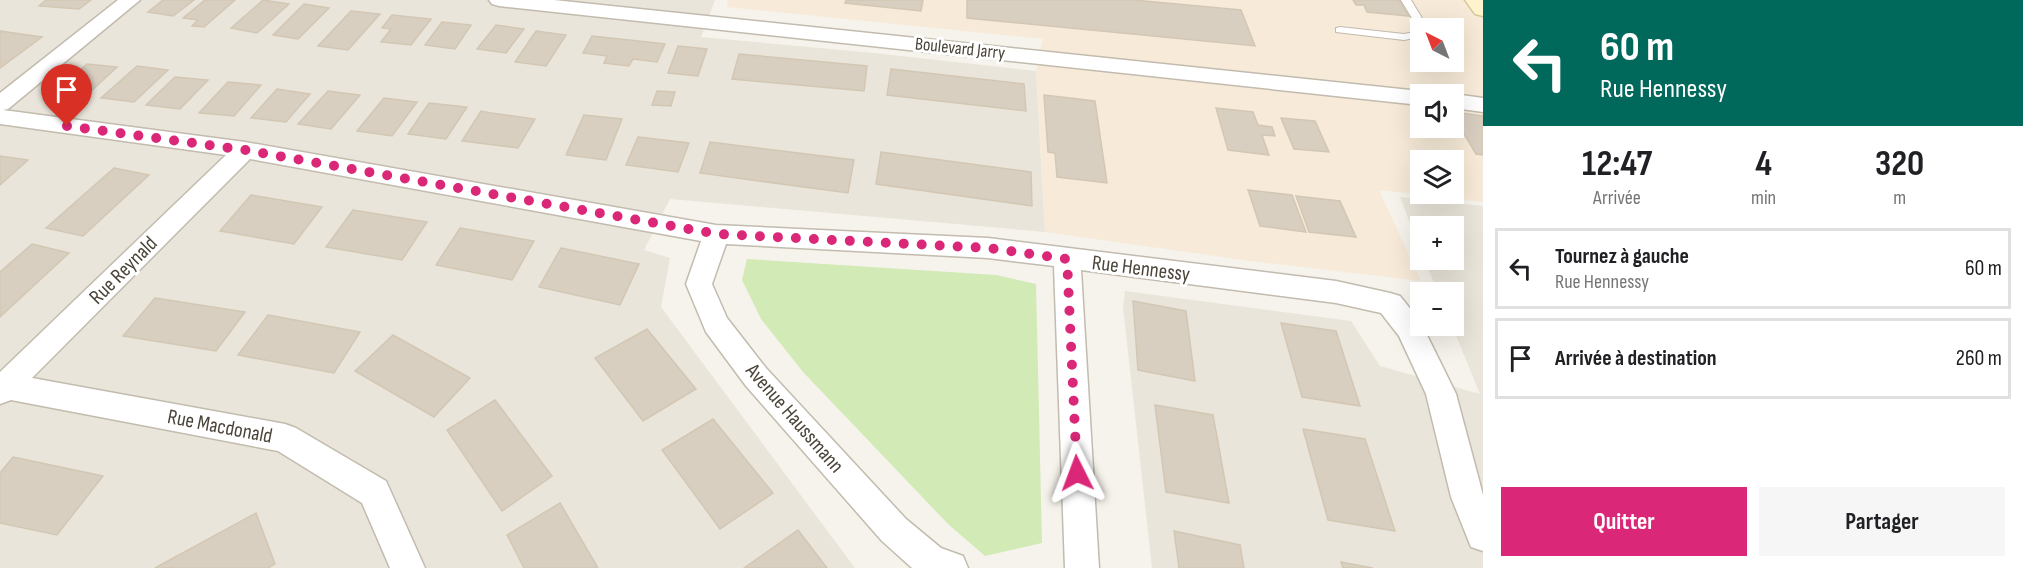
<!DOCTYPE html>
<html lang="fr">
<head>
<meta charset="utf-8">
<style>
	:root { --surface:#fff; --page:#f6f6f6; --text:#202124; --muted:#757577; --line:#e0e0e0; --accent:#db2777 }
	body { margin:0; font-family:"Sofia Sans Condensed",sans-serif; background:var(--page); color:var(--text); height:100vh; display:flex; flex-direction:column; font-size:22px; white-space:nowrap }
	* { box-sizing:border-box; margin:0 }
	p { font-size:20px; color:var(--muted) }
	.icon { flex:none; width:33px; height:33px; fill:none; stroke:currentColor; stroke-width:2; stroke-linecap:round; stroke-linejoin:round }
	.map { position:relative; flex:1; overflow:hidden }
	.side { display:flex; flex-direction:column; background:var(--surface); width:540px }
	.side>* { flex:none }
	.banner { background:#00695c; color:#fff; overflow:hidden }
	.needle { width:39px; rotate:318deg }
	.buttons { position:absolute; left:1410px; top:18px; display:grid; gap:12px }
	.buttons a { display:grid; place-items:center; width:54px; height:54px; border-radius:0px; background:var(--surface); box-shadow:0 6px 24px #0002; font-size:30px }
	.pin { position:absolute; display:grid; place-items:center; width:51px; height:51px; color:#fff; margin:-62px -26px; border-radius:50% 50% 50% 0; rotate:-45deg; box-shadow:0 0 6px #0007 }
	.pin .icon { rotate:45deg }
	.me { position:absolute; width:66px; margin:-33px; rotate:357deg; stroke-linejoin:round; filter:drop-shadow(0 0 4px #0008) }
	.turn { display:flex; align-items:center; gap:21px; height:126px; padding:0 18px; font-size:27px }
	.turn .icon { width:78px; height:78px; stroke-width:2.5 }
	.turn b { display:block; font-size:42px; line-height:51px }
	.eta { display:flex; justify-content:space-evenly; align-items:center; height:102px; text-align:center }
	.eta b { font-size:36px; font-weight:700; line-height:42px }
	.cta { display:flex; gap:12px; margin-top:auto; padding:12px 18px }
	.cta a { flex:1; height:69px; border-radius:0px; background:var(--accent); color:#fff; font-size:24px; font-weight:700; line-height:69px; text-align:center }
	.cta a+a { background:var(--page); color:var(--text) }
	ul { padding:0; list-style:none }
	li { display:flex; align-items:center; gap:18px; height:81px; margin:0 12px 9px; padding:0 6px; border:3px solid var(--line); border-radius:0px }
	li div { flex:1 }
	li b { display:block; font-size:22px }
	li em { font-style:normal }
	main { display:flex; flex:1; min-height:0 }
	.map>svg:first-child { display:block }
	.residential { fill:#eae5da }
	.commercial { fill:#f7ead8; fill-rule:evenodd }
	.green { fill:#d2eab5 }
	.building { fill:#d8cfc1; stroke:#d3c7b4; stroke-width:1.5 }
	.lines { fill:none; stroke-linecap:round; stroke-linejoin:round }
	.lane-casing { stroke:#c2bbae; stroke-width:2 }
	.street-casing { stroke:#c2bbae; stroke-width:3 }
	.secondary-casing { stroke:#d6c79b; stroke-width:3 }
	.lane { fill:#fff; fill-rule:evenodd }
	.street { fill:#fff; fill-rule:evenodd }
	.secondary { fill:#fff3cd; fill-rule:evenodd }
	.route { stroke:#db2777; stroke-width:10; stroke-dasharray:0 18 }
	.labels { text-anchor:middle; stroke-width:6; stroke-linejoin:round; paint-order:stroke }
	.far-street-label { font-size:18px; fill:#4b4439; stroke:#fff }
	.street-label { font-size:21px; fill:#4b4439; stroke:#fff }
</style>
</head>
<body>
<main>
<div class="map">
<svg width="1483" height="568" viewBox="0 0 1483 568">
	<rect width="100%" height="100%" fill="#f6f3ec"/>
	<g class="residential">
		<path d="M0,0H715L701,37L874,53L1036,71L1045,232L670,199L644,250L670,258L661,307L855,568H0Z"/>
		<path d="M1400,197L1483,206V568H1152L1123,307L1125,291L1351,321L1380,366L1480,394L1452,326H1454V292H1438L1424,260H1454V226H1420V250Z"/>
	</g>
	<path class="commercial" d="M728,0H1483V202L1379,190L1421,281L1250,261L1045,232L1036,71L1043,39L727,7ZM1420,28H1454V62H1420ZM1420,94H1454V128H1420ZM1420,160H1454V194H1420Z"/>
	<path class="green" d="M747,259L996,275L1036,284L1042,543L985,556L948,524L803,372L761,319L742,280Z"/>
	<g class="building">
		<path d="M46,0H91L79,9L39,6Z"/>
		<path d="M163,0H194L173,16L148,12Z"/>
		<path d="M205,0H235L204,27L192,26L198,20L183,18Z"/>
		<path d="M263,0L289,4L257,33L231,28Z"/>
		<path d="M846,0H923L921,11L845,3Z"/>
		<path d="M967,0H1134L1241,10L1255,46L967,18Z"/>
		<path d="M1353,0H1399L1409,16L1367,12L1364,5H1356Z"/>
		<path d="M304,4L329,8L298,39L273,35Z"/>
		<path d="M351,11L380,14L348,50L318,46Z"/>
		<path d="M392,15L431,19L411,45L381,42L391,29L382,28Z"/>
		<path d="M442,22L471,25L455,49L425,45Z"/>
		<path d="M496,25L524,29L506,53L477,49Z"/>
		<path d="M0,31L42,37L0,68Z"/>
		<path d="M536,31L566,35L546,66L515,62Z"/>
		<path d="M592,36L665,44L657,62L633,59L629,66L604,63L607,56L583,53Z"/>
		<path d="M678,46L707,49L698,76L668,73Z"/>
		<path d="M739,54L867,66L864,91L732,79Z"/>
		<path d="M87,64L117,67L88,94L57,91Z"/>
		<path d="M137,66L168,70L134,102L101,98Z"/>
		<path d="M891,69L1024,84L1026,111L887,95Z"/>
		<path d="M175,77L208,80L180,109L146,105Z"/>
		<path d="M228,82L261,85L234,116L199,113Z"/>
		<path d="M277,89L310,94L286,122L251,118Z"/>
		<path d="M328,91L360,95L331,129L298,124Z"/>
		<path d="M657,91L675,92L671,106L652,105Z"/>
		<path d="M1044,95L1095,101L1107,183L1057,177L1055,153L1048,152Z"/>
		<path d="M384,98L417,102L392,136L357,131Z"/>
		<path d="M429,103L467,107L446,139L408,134Z"/>
		<path d="M1216,108L1253,112L1258,125L1272,127L1275,136L1262,135L1269,155L1228,150Z"/>
		<path d="M481,111L491,113L535,119L518,148L462,141Z"/>
		<path d="M1454,112L1483,116V155L1476,154L1454,117Z"/>
		<path d="M584,115L622,119L606,160L566,155Z"/>
		<path d="M1281,118L1315,121L1329,152L1294,149Z"/>
		<path d="M638,137L689,143L678,172L626,165Z"/>
		<path d="M710,142L854,160L848,193L700,173Z"/>
		<path d="M881,152L1031,172L1032,206L876,184Z"/>
		<path d="M0,156L28,160L0,185Z"/>
		<path d="M114,168L149,175L83,236L46,228Z"/>
		<path d="M1248,190L1292,195L1306,232L1260,226Z"/>
		<path d="M251,195L322,207L294,244L220,231Z"/>
		<path d="M1296,196L1340,201L1356,237L1309,232Z"/>
		<path d="M353,210L427,222L402,260L326,247Z"/>
		<path d="M460,228L534,241L512,280L436,265Z"/>
		<path d="M32,244L69,253L0,317V272Z"/>
		<path d="M561,248L639,264L620,305L539,287Z"/>
		<path d="M155,298L245,312L216,351L123,336Z"/>
		<path d="M1133,301L1186,311L1195,381L1138,370Z"/>
		<path d="M268,315L360,332L334,373L238,355Z"/>
		<path d="M1281,323L1336,331L1360,406L1302,397Z"/>
		<path d="M647,329L696,389L643,421L595,358Z"/>
		<path d="M393,335L470,378L434,417L355,371Z"/>
		<path d="M495,400L552,476L502,511L447,430Z"/>
		<path d="M1155,405L1213,415L1229,503L1166,492Z"/>
		<path d="M713,419L773,493L720,529L662,450Z"/>
		<path d="M1303,429L1365,439L1395,531L1328,520Z"/>
		<path d="M13,457L103,476L57,535L0,523V473Z"/>
		<path d="M560,503L598,568H524L507,535Z"/>
		<path d="M256,513L275,564L268,568H155Z"/>
		<path d="M798,530L827,568H744Z"/>
		<path d="M1174,531L1240,545L1244,568H1179Z"/>
		<path d="M1341,562L1373,568H1343Z"/>
	</g>
	<g class="lines">
		<defs>
			<g id="lane">
				<path d="M1401,0H1411L1428,28L1419,30Z"/>
				<path d="M1340,27L1404,34L1420,31V37L1404,40L1336,32V28Z"/>
			</g>
			<g id="street">
				<path d="M118,0H140L8,109L3,110L245,142L716,225L988,238L1336,281L1390,293L1400,296L1420,321L1456,394L1483,495V551L1471,547L1451,497L1426,394L1399,336L1381,313L1336,303L1081,270L1099,568H1065L1054,266L988,258L726,244L712,284L727,318L766,368L906,519L941,548L963,556L968,568H912L882,541L746,386L706,332L686,284L701,241L250,159L32,378L285,424L296,428L386,481L425,568H390L362,503L278,451L11,400L0,404V372L226,155L0,124V93Z"/>
				<path d="M489,0H554L1420,91L1429,94H1420V105L499,6L492,4Z"/>
				<path d="M1453,94H1454L1483,98V112L1454,108Z"/>
			</g>
			<path id="secondary" d="M1465,0H1483V16L1475,14Z"/>
		</defs>
		<use href="#lane" class="lane-casing"/>
		<use href="#street" class="street-casing"/>
		<use href="#secondary" class="secondary-casing"/>
		<use href="#lane" class="lane"/>
		<use href="#street" class="street"/>
		<use href="#secondary" class="secondary"/>
	</g>
	<g class="lines">
		<path class="route" d="M67,126L245,150L717,234L988,248L1067,259L1077,473"/>
	</g>
	<g class="labels">
		<g class="far-street-label">
			<text transform="translate(960 48) rotate(6)" y="6">Boulevard Jarry</text>
		</g>
		<g class="street-label">
			<text transform="translate(1141 268) rotate(7)" y="7">Rue Hennessy</text>
			<text transform="translate(123 270) rotate(-45)" y="7">Rue Reynald</text>
			<text transform="translate(795 418) rotate(49)" y="7">Avenue Haussmann</text>
			<text transform="translate(220 426) rotate(11)" y="7">Rue Macdonald</text>
		</g>
	</g>
</svg>
<div class="buttons">
<a><svg class="needle" viewBox="-14 -14 28 28"><path d="M0-13l5 13h-10z" fill="#e53935"/><path d="M0 13l5-13h-10z" fill="#757577"/></svg></a>
<a><svg class="icon" aria-label="sound" viewBox="0 0 24 24"><path d="M4 9h4l5-4v14l-5-4H4zM17 9q2 3 0 6"/></svg></a>
<a><svg class="icon" aria-label="layers" viewBox="0 0 24 24"><path d="M12 4l9 5-9 5-9-5zM3 14l9 5 9-5"/></svg></a>
<a>+</a>
<a>−</a>
</div>
<div class="pin" style="left:67px;top:126px;background:#d93025"><svg class="icon" aria-label="arrive" viewBox="0 0 24 24"><path d="M6 21V4h12l-3 4 3 4H6"/></svg></div>
<svg class="me" style="left:1077px;top:473px" viewBox="-20 -20 40 40"><path d="M0-17L14 15 0 8-14 15z" fill="#db2777" stroke="#fff" stroke-width="4"/></svg>
</div>
<section class="side">
<div class="banner">
<div class="turn"><svg class="icon" aria-label="left" viewBox="0 0 24 24"><path d="M17 20v-9H6M10 6l-5 5 5 5"/></svg><div><b>60 m</b>Rue Hennessy</div></div>
</div>
<div class="eta">
<div><b>12:47</b><p>Arrivée</p></div>
<div><b>4</b><p>min</p></div>
<div><b>320</b><p>m</p></div>
</div>
<ul>
<li><svg class="icon" aria-label="left" viewBox="0 0 24 24"><path d="M17 20v-9H6M10 6l-5 5 5 5"/></svg><div><b>Tournez à gauche</b><p>Rue Hennessy</p></div><em>60 m</em></li>
<li><svg class="icon" aria-label="arrive" viewBox="0 0 24 24"><path d="M6 21V4h12l-3 4 3 4H6"/></svg><div><b>Arrivée à destination</b></div><em>260 m</em></li>
</ul>
<div class="cta"><a>Quitter</a><a>Partager</a></div>
</section>
</main>
</body>
</html>
